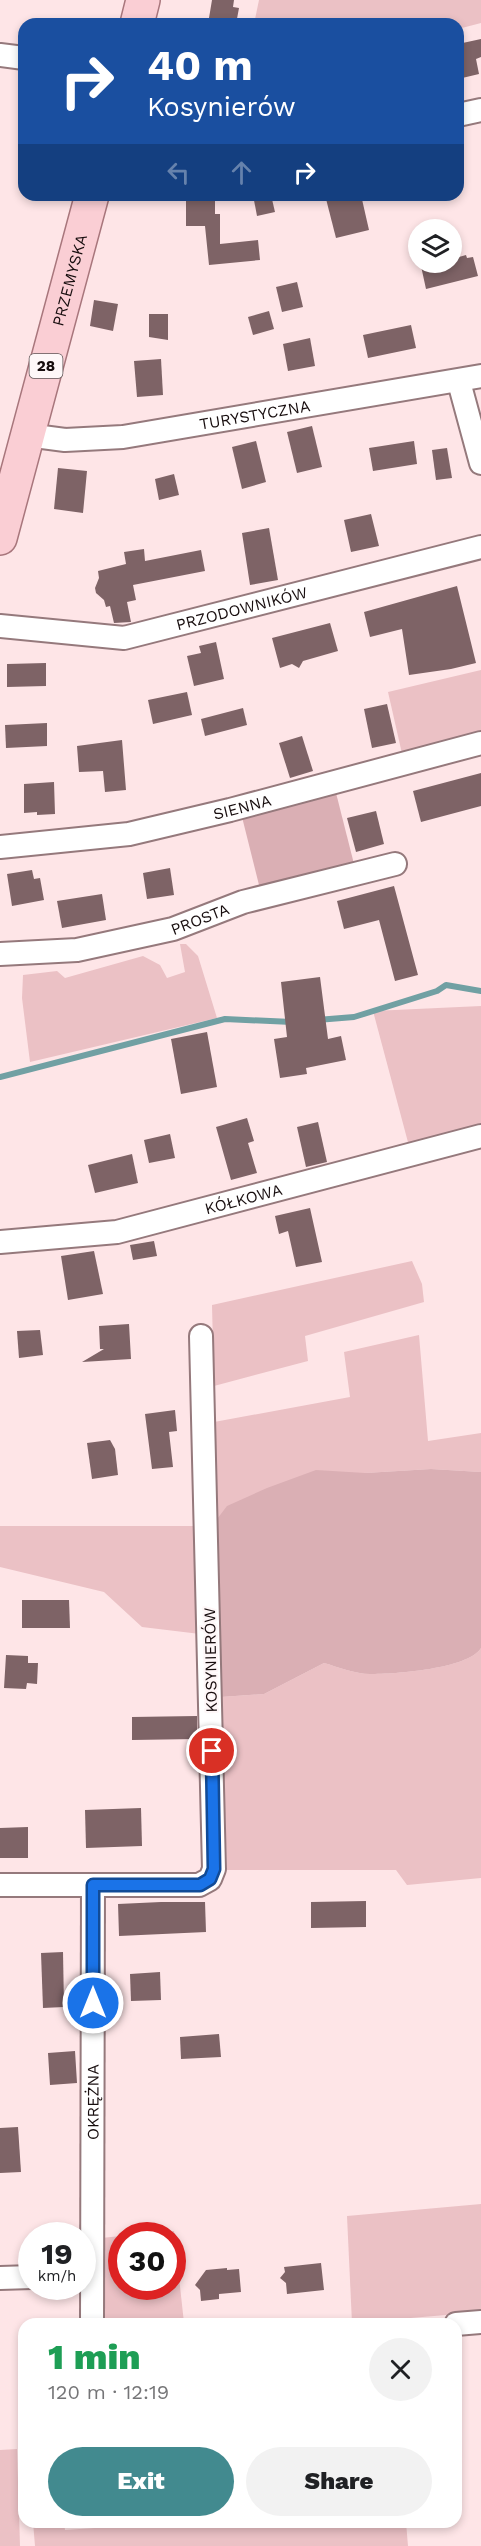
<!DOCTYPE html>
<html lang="en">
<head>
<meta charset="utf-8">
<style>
	:root { --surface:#fff; --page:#f2f2f2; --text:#202124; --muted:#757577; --accent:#428a8f }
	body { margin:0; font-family:"Work Sans",sans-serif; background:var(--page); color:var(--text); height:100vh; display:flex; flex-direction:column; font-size:22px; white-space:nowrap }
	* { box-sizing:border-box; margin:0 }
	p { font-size:20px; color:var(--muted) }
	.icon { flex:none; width:33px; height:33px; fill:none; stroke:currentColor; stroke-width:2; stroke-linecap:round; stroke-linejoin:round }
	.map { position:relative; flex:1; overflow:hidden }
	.side { position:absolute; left:18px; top:2318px; width:444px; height:210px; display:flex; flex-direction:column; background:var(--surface); border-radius:18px; box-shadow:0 3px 9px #0003 }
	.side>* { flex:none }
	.top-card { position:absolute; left:18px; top:18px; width:446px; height:183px; border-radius:18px; box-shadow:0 3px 9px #0003; background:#1a4fa0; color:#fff; overflow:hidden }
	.tools { position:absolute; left:408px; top:219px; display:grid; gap:12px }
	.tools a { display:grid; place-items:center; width:54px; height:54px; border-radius:50%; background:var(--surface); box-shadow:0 3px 9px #0003; font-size:30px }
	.speed { position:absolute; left:18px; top:2222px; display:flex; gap:12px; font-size:30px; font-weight:700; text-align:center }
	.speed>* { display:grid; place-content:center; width:78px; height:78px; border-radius:50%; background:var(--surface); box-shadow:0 3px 9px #0003; line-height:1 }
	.speed small { font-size:15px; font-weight:400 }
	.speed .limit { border:9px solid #d22; background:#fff; color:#111 }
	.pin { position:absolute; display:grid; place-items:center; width:51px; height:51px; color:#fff; margin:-26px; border:3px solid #fff; border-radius:50%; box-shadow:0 2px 6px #0007 }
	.me { position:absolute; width:66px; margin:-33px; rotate:0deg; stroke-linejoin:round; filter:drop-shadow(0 0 4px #0008) }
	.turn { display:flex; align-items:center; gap:21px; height:126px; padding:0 30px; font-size:27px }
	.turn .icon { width:78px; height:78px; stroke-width:2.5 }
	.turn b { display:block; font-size:42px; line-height:51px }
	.lanes { display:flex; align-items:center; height:57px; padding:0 30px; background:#0003; justify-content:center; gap:30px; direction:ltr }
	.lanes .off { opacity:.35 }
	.round { display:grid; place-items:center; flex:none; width:63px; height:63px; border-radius:32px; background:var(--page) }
	.headline { display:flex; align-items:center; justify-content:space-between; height:102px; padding:0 30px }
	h1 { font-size:36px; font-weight:800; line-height:45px; color:#1e9e55 }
	.primary-button { display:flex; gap:12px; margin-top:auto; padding:12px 30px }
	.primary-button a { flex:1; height:69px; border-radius:36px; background:var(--accent); color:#fff; font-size:24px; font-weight:800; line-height:69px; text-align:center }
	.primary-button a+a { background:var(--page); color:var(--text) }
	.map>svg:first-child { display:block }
	.green { fill:#ebc1c5 }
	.forest { fill:#daafb4 }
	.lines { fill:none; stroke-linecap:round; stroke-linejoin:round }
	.stream { stroke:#71a0a3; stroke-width:6 }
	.building { fill:#7e6366 }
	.street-casing { stroke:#95797c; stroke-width:26 }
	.primary-casing { stroke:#a8767c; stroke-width:36 }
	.street { stroke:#fff; stroke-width:22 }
	.primary { stroke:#faced4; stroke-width:33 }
	.route-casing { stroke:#114b97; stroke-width:15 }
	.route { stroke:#1a73e8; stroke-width:10 }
	.labels { text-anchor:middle; stroke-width:4.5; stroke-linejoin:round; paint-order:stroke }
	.shield { fill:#fef7f8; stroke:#5c5354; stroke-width:1.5 }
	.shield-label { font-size:15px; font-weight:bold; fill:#170d0e }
	.street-label { font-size:16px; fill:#170d0e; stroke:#fef7f8 }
</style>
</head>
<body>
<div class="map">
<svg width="481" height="2546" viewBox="0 0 481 2546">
	<rect width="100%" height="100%" fill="#fee5e7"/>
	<g class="green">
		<path d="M259,0H481V23L458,29V24H254Z"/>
		<path d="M481,670V736L403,758L388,692Z"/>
		<path d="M180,944H186L198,956L217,1018L30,1062L22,998L23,975L57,971L65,978L143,956L160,965L167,978L185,972Z"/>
		<path d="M481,1006V1127L409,1146L373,1011Z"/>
		<path d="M412,1261L422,1284L424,1302L305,1336L308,1361L214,1386L212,1305Z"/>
		<path d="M419,1335L428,1441L481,1433V1472L431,1469L365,1473L214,1523V1422L350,1397L344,1352Z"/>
		<path d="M0,1526H198L200,1634L142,1627L104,1592L0,1567Z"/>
		<path d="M481,1648V1878L407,1885L396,1870H227L221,1697L264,1694L324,1663C338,1667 355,1674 370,1674C395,1674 468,1669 481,1648Z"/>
		<path d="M481,2204V2312L352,2323L347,2216Z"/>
		<path d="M174,2231L184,2323L100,2324L101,2238L121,2236L122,2286H172V2235H133Z"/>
		<path d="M17,2449L20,2546H0V2450Z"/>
		<path d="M33,2522H64L65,2530L182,2522H406L408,2546H35Z"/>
	</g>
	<g class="forest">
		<path d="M335,789L354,864L260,889L241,813Z"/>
		<path d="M431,1469L481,1472V1648C468,1669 395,1674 370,1674C355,1674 338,1667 324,1663L264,1694L221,1697L214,1523L227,1506L267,1488L316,1470L365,1473Z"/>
	</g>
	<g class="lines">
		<g class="stream">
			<path d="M317,1020L354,1017L437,991L446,985L481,991"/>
			<path d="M0,1077L225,1019L292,1022"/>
		</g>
	</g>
	<g class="building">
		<path d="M212,0H234L233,7L239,8L236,24H208Z"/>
		<path d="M481,39V57L476,59L479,74L458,79V44Z"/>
		<path d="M215,195V214H220V244L258,240L260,260L209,265L205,226H186V196Z"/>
		<path d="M253,195H271L275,212L257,216Z"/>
		<path d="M325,195H361L369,230L336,238Z"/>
		<path d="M466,255L467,258L473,257L478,276L426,289L421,266L452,262V259Z"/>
		<path d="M297,282L303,307L282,312L276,287Z"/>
		<path d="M94,300L118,304L113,331L90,326Z"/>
		<path d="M269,311L274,329L253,335L248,317Z"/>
		<path d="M149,314H168V340L149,337Z"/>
		<path d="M411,325L416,348L368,358L363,335Z"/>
		<path d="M310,338L315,366L288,371L283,344Z"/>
		<path d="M161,359L163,395L137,397L134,361Z"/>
		<path d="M312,426L322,467L297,473L287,432Z"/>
		<path d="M256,441L266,482L242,489L232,447Z"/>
		<path d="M414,441L417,464L373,471L369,448Z"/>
		<path d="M447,448L452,478L436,480L432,450Z"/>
		<path d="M58,468L87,471L83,513L54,509Z"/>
		<path d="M174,474L179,495L159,500L155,479Z"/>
		<path d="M371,514L379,546L351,552L344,520Z"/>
		<path d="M269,528L278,580L250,585L242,533Z"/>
		<path d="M144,549L145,561L201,550L205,571L133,585L136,600L127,602L131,622L114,623L110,606L106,607L104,600L96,593L95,588L99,578L98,571L126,564L124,552Z"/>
		<path d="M457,586L476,663L451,669L409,675L402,629L370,637L364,612Z"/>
		<path d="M330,623L338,651L303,661L299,668L292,664L280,668L272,638Z"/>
		<path d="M216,642L224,679L194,686L187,656L201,653L199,646Z"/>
		<path d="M46,663V686L7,687V664Z"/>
		<path d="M187,692L192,715L153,724L148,700Z"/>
		<path d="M387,704L396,743L372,748L364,709Z"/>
		<path d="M243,708L247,725L205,736L201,719Z"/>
		<path d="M47,723V746L6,748L5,725Z"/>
		<path d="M302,736L313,771L290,778L279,743Z"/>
		<path d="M122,740L126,790L105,792L103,771L79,772L77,746Z"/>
		<path d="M481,773V806L421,822L413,791Z"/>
		<path d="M54,782L55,814L37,815V812L24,813V784Z"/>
		<path d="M376,811L384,844L356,852L347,818Z"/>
		<path d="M170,868L174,895L147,899L143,873Z"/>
		<path d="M32,870L34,879L40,878L44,900L12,906L7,874Z"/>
		<path d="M394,886L418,975L395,981L379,920L344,929L337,901Z"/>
		<path d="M102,894L106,920L62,928L57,901Z"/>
		<path d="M320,977L328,1039L341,1036L346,1060L306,1068L307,1074L280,1078L274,1039L287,1037L281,982Z"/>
		<path d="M207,1032L217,1087L181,1094L171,1039Z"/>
		<path d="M247,1118L254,1141L248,1143L257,1173L231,1180L216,1127Z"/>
		<path d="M318,1122L327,1162L306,1167L297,1127Z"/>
		<path d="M170,1134L175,1158L149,1163L144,1140Z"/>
		<path d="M132,1154L138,1183L95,1193L88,1165Z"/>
		<path d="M310,1208L322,1262L296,1267L288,1231L279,1234L275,1216Z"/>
		<path d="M154,1241L157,1256L133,1260L130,1245Z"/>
		<path d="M94,1251L103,1294L68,1300L61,1256Z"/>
		<path d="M129,1324L131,1359L82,1362L104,1349H100L99,1326Z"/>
		<path d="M40,1330L43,1355L19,1358L17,1331Z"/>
		<path d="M175,1410L177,1431L169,1432L173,1467L152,1469L145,1414Z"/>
		<path d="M110,1440L115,1449L118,1475L92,1479L87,1443Z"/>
		<path d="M22,1600H69L70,1628H22Z"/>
		<path d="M6,1655L28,1656V1663H38L37,1684L27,1683L26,1689L4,1688Z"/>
		<path d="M197,1716V1739L132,1740V1717Z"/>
		<path d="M141,1808L142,1846L86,1848L85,1810Z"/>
		<path d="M28,1827V1858H0V1828Z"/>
		<path d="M366,1901V1927L311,1928V1902Z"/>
		<path d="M161,1902H205L206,1932L119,1936L118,1904Z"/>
		<path d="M63,1952L64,2007L43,2008L41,1953Z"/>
		<path d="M160,1972L161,2000L131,2001L130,1974Z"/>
		<path d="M219,2034L221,2057L181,2059L180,2037Z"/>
		<path d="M75,2051L77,2083L50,2085L48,2053Z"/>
		<path d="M18,2127L21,2172L0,2173V2128Z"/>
		<path d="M321,2263L324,2290L287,2294L286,2283L280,2278L285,2272L284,2267Z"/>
		<path d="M227,2268V2270L239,2269L241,2292L219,2294V2299L201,2301L200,2290L195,2285L206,2270Z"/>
	</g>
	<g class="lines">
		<defs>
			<g id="street">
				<path d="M0,55L24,58"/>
				<path d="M458,115L481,110"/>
				<path d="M459,382L481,463"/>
				<path id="s1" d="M27,435L65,440L123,437L481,376"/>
				<path id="s2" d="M0,626L124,638L481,547"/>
				<path id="s3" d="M0,847L129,834L230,810L481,743"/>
				<path id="s4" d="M0,954L77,950L173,929L243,902L395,864"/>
				<path id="s5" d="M0,1242L117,1232L481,1136"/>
				<path d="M0,1885H199L210,1879L214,1869L201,1336"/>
				<path d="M0,2278L32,2277"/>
				<path id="s6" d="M92,2324L93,1885"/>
				<path d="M456,2324L481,2322"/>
			</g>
			<g id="primary">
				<path d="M137,24L143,0"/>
				<path id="s7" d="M0,538L92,195"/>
			</g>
		</defs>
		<use href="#street" class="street-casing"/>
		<use href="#primary" class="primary-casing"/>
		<use href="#street" class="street"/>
		<use href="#primary" class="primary"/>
	</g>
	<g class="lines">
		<defs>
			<path id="route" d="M93,2003V1885H200L210,1879L214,1869L212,1751"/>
		</defs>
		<use href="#route" class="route-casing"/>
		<use href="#route" class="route"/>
	</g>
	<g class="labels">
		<rect class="shield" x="29.5" y="354" width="33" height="24" rx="4.5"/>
		<g class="shield-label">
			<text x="46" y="371">28</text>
		</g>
		<g class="street-label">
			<text dy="6" stroke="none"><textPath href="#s7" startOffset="267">PRZEMYSKA</textPath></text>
			<text dy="6" stroke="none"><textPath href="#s1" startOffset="230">TURYSTYCZNA</textPath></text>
			<text dy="6" stroke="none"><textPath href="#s2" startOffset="246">PRZODOWNIKÓW</textPath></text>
			<text dy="6" stroke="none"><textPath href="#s3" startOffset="246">SIENNA</textPath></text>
			<text dy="6" stroke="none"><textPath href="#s4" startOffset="204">PROSTA</textPath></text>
			<text dy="6" stroke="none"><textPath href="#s5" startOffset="248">KÓŁKOWA</textPath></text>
			<text transform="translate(210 1660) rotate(-91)" y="6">KOSYNIERÓW</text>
			<text dy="6" stroke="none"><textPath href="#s6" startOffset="222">OKRĘŻNA</textPath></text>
		</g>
	</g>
</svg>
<div class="tools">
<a><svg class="icon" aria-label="layers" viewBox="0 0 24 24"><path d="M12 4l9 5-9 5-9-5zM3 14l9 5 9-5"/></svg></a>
</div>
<div class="speed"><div>19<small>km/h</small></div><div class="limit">30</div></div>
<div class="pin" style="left:212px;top:1751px;background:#d93025"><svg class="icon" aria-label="arrive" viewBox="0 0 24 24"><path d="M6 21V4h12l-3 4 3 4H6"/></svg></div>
<svg class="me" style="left:93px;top:2003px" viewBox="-20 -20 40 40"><circle r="17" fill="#1a73e8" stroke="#fff" stroke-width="3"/><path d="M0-11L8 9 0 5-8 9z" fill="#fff"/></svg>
<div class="top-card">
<div class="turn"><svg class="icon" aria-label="right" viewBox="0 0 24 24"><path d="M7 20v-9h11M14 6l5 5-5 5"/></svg><div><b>40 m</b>Kosynierów</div></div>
<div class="lanes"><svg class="icon off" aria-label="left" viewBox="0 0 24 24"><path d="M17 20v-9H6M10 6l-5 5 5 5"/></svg><svg class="icon off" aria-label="ahead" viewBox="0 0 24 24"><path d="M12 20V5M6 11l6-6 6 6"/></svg><svg class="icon" aria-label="right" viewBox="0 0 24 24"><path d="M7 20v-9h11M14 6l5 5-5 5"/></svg></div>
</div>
<section class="side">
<div class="headline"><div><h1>1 min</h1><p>120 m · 12:19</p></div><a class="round"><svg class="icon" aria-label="close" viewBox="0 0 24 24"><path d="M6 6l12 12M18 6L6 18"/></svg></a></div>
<div class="primary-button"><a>Exit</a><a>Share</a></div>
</section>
</div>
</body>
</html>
